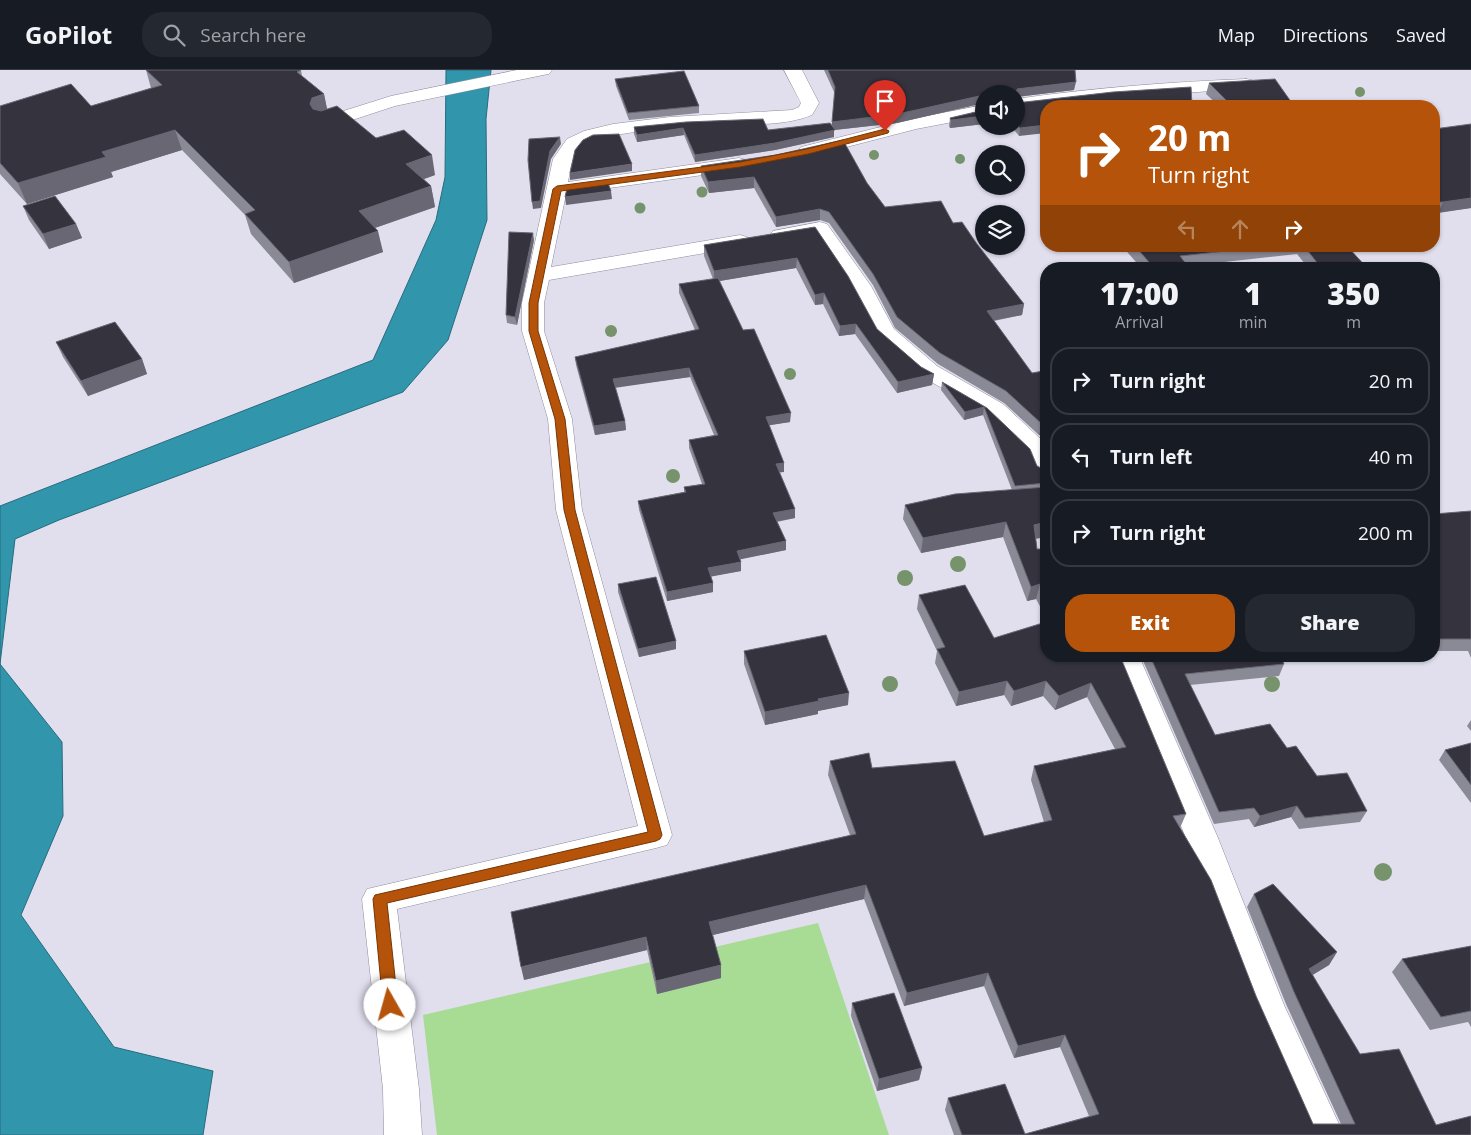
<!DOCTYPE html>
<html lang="en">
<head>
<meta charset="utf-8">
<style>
	:root { --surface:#171b24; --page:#242831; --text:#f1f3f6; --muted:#9ea1a6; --line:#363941; --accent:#b45309 }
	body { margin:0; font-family:"Open Sans",sans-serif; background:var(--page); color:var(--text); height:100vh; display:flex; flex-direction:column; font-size:19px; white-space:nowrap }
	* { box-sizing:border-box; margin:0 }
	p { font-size:16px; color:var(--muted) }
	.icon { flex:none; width:28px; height:28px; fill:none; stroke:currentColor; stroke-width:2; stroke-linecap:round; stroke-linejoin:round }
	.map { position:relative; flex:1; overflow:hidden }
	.details { position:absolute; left:1040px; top:192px; width:400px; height:400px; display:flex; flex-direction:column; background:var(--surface); border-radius:20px; box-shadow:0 1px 4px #0004 }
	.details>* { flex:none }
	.top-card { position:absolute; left:1040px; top:30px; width:400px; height:152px; border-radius:20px; box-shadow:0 1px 4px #0004; background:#b45309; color:#fff; overflow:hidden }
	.fabs { position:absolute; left:975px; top:15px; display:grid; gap:10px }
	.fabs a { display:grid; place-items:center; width:50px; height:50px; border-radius:50%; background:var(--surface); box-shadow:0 1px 4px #0004; font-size:25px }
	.pin { position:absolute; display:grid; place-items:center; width:42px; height:42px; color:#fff; margin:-51px -21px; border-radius:50% 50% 50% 0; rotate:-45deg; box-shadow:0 0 5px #0007 }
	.pin .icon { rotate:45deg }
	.me { position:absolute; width:55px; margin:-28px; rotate:353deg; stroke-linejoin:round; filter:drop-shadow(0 0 4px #0008) }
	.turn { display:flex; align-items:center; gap:18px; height:105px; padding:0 25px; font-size:22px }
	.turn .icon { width:65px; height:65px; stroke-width:2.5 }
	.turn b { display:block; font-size:35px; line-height:42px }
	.lanes { display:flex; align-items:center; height:48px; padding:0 25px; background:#0003; justify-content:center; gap:25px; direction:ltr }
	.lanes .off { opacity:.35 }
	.eta { display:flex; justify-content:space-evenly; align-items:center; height:85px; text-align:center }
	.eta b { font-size:30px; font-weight:800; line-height:35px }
	.button { display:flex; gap:10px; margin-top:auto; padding:10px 25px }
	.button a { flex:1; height:58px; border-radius:20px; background:var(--accent); color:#fff; font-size:20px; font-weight:800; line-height:58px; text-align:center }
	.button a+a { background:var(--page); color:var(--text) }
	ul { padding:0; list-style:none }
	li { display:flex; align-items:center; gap:15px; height:68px; margin:0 10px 8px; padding:0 15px; border:2px solid var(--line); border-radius:20px }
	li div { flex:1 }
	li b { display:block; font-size:19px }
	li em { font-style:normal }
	header { display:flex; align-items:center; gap:30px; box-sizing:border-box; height:70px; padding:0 25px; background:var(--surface); border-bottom:1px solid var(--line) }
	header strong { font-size:24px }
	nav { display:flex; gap:28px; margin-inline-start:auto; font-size:18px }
	.search { width:350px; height:45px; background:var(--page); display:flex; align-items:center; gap:12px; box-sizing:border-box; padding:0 18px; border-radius:20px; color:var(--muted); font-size:19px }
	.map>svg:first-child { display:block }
	.green { fill:#a8dc94 }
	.water { fill:#3195ac; stroke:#276c7e }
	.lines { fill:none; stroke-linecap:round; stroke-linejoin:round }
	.minor-casing { stroke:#8d8c9a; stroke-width:1 }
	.minor { fill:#fff; fill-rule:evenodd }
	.tree { fill:#77936c }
	.wall { fill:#8a8996 }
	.shaded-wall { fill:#686773 }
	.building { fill:#34333e; stroke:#686773 }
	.route { fill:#b45309; stroke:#753606 }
</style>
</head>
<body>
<header>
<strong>GoPilot</strong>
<div class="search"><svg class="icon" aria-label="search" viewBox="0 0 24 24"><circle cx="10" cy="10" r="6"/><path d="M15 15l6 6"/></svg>Search here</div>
<nav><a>Map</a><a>Directions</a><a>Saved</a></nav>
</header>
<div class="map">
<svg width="1471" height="1065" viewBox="0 0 1471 1065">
	<rect width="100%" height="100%" fill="#e1dfee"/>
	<path class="green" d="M818,853L889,1065H437L423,945Z"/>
	<path class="water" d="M446,0H491L486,49L487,150L448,270L403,322L59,450L15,469L0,594L62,672L63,746L21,845L114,977L213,1001L203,1065H0V436L373,290L436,150L445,107Z"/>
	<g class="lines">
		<defs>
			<g id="minor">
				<path d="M517,0H552L549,4L543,5L395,36L325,59L318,57L316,53L318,49L391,26Z"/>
				<path d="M784,0H802L819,33L812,45C785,56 754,54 725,55C690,56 656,58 622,64C609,66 588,69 579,79C571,88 570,101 568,112L739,88L746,90L749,94L746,98L739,100L566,124L551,197L740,165L747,167L750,171L747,175L740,177L549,210L544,233V261L572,349L582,440L672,765L667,775L656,778L397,839L419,1019L422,1065H384L383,1019L362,829L367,819L638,756L556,440L548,349L522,261V233L553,89L567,69L584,61L613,54L670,47L792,40L799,37L801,33Z"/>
				<path d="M1246,9L1252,10L1255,14L1252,18L1102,29L1016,40V29C1092,18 1169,12 1246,9Z"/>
				<path d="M984,35V46L916,59L808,87L801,85L798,81L801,77L916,48Z"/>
				<path d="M820,152L827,154L871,216L894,259L937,296L1003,334L1046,374V405L1037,403L1030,386L987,344L921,306L877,268L849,216L815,165L780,171L773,169L770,165L773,161Z"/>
				<path d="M1111,586H1139L1218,768L1284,935L1344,1065H1306L1250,938L1186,768Z"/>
			</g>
		</defs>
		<use href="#minor" class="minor-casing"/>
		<use href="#minor" class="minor"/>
	</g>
	<g class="tree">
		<circle cx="1360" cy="22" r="5"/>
		<circle cx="874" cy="85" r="5"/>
		<circle cx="960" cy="89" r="5"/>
		<circle cx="702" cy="122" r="5.5"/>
		<circle cx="640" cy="138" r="5.5"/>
		<circle cx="611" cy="261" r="6"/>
		<circle cx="790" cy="304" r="6"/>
		<circle cx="673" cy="406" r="7"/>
		<circle cx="958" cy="494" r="8"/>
		<circle cx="905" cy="508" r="8"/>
		<circle cx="890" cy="614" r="8"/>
		<circle cx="1272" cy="614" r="8"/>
		<circle cx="1383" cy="802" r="9"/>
	</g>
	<g class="wall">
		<path d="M146,0H301L302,6L324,24L327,39L435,105L424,109L431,116L435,137L375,158L383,182L294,213L251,164L245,145L182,80L111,102L113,107L27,134L0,104V36H91L151,18Z"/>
		<path d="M824,0H1075L1074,20L1016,27L984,24V33L897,53L834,60V67L775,80L695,92L684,65L637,72L634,64V57L768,60L832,55L835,24Z"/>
		<path d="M615,9L699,36V43L629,50L616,16Z"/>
		<path d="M1209,13L1294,36H1219L1206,24Z"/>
		<path d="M1191,17L1192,36H1046L1019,66L1011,56H1016V33Z"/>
		<path d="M984,40V54L950,58L949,56L950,48Z"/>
		<path d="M1434,59L1471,138L1434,143Z"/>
		<path d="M701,96L867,113L885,137L953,153L977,174L1024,234L1022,245L994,251L1046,364L1039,365L1004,333L938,294L895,258L873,215L829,153L820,150L776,157L754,118L709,123L701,106Z"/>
		<path d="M23,136L76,154L82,168L49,179L29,150Z"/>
		<path d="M815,157L877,259L921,297L934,304L932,315L897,323L855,264L839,266L823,234L815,235L796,198L719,211L743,260L790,352L769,355L784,393V402H779L795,448L777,452L786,471V480L740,489L741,501L711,506L713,513V522L667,531L639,440L638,431L684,422V417L702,414L689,378V370L714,365L690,307L615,317L625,351L626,360L595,365L576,295L575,287L695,260L679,223V214L713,209L704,186V175Z"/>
		<path d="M534,170L517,255L507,253L506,245Z"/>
		<path d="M1122,176H1347L1368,199H1309L1297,184L1188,196L1190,199H1142Z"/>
		<path d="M56,272L142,289L147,304L88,326L63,287Z"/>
		<path d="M942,312L987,338L1037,396L1046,410V467L1036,469L1037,479H1046V539L1042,540L1036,529L1027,531L1003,467L921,483L903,449L905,435L1012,420L983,345L964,350L941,320Z"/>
		<path d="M1471,441V588L1468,581H1434V444Z"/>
		<path d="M618,514L676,579L639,587L618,522Z"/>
		<path d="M919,525L994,568L1086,586L1186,744L1180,758L1313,1054H1341L1286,934L1247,837L1254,824L1337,882L1329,895L1312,905L1360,984L1436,1055L1471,1065H954L945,1040L948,1028L1025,1064L1089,1046L1060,977L1014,988L984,916L904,936L864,829L712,865L721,908L657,924L647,880L524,910L850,765L828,705L830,691L872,698L984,766L1044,752L1031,710L1034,696L1115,679L1087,627L1055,640L1043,626L1011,636L1004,625L956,636L935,593L937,581L917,539Z"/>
		<path d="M744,581L848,635L818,641V644L765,655L744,594Z"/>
		<path d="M1141,586H1280L1284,594L1279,606L1190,615L1215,665L1287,678L1317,706L1367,741L1360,752L1299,759L1291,747L1254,757L1249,749L1214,754Z"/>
		<path d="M1471,650V661L1467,656Z"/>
		<path d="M1471,673V733L1439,690L1445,680Z"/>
		<path d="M1471,876V957L1468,952L1430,960L1392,902L1402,889Z"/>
		<path d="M852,933L922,998L919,1010L877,1021L851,946Z"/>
	</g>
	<g class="shaded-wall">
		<path d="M1076,12L1074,20L1016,27L1017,19Z"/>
		<path d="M324,24L328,44L316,48L310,34L312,28Z"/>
		<path d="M984,25V33L897,53L834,60V67L775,80L695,92V85L831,60L832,52Z"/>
		<path d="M984,46V54L950,58L951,50Z"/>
		<path d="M1046,55V63L1019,66L1020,58Z"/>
		<path d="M683,58L684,65L637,72V65Z"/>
		<path d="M175,60L182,80L111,102L113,107L27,134L18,113L102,82Z"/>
		<path d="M560,67L561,74L551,89L541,138L533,139L532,132L550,81Z"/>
		<path d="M432,85L435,105L410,114L406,94Z"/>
		<path d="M632,94V101L570,110V103Z"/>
		<path d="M754,107V118L709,123L708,112Z"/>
		<path d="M431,116L435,137L363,162L359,141Z"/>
		<path d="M611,121L612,129L566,135L565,127Z"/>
		<path d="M1471,128V138L1438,143L1443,132Z"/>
		<path d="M820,139V150L776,157V147Z"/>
		<path d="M76,154L82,168L49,179L43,164Z"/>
		<path d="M378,161L383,182L294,213L289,192Z"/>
		<path d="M533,163L534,170L517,255L515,247Z"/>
		<path d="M797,188L796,198L714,212V201Z"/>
		<path d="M824,223L823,234L815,235V225Z"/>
		<path d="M1024,234L1022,245L985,252L987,241Z"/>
		<path d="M856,254L855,264L839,266L840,256Z"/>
		<path d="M142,289L147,304L88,326L81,311Z"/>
		<path d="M689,298L690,307L614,318L613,309Z"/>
		<path d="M934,304L932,315L897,323L898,312Z"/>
		<path d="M1046,331V342L1040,332Z"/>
		<path d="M984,337L983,345L964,350L965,342Z"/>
		<path d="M791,343L790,352L765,356L766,347Z"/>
		<path d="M625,351L626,360L595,365L594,356Z"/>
		<path d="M1046,353V364L1039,365L1042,354Z"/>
		<path d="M784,393V402L775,403L776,394Z"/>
		<path d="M795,439V448L773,452V443Z"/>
		<path d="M1006,452L1003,467L921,483L923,468Z"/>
		<path d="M1046,452V467L1031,469L1034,455Z"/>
		<path d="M786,471V480L737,490V481Z"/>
		<path d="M741,492V501L709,507L708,498Z"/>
		<path d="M713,513V522L667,531V522Z"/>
		<path d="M1040,514L1036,529L1027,531L1031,517Z"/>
		<path d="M1046,525V539L1042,540Z"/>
		<path d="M676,571V579L639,587L638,579Z"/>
		<path d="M1007,611L1004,625L956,636L959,622Z"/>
		<path d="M1046,611L1043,626L1011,636L1014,621Z"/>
		<path d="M1091,613L1087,627L1055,640L1059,626Z"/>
		<path d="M849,623L848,635L818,641V644L765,655V642L818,629Z"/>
		<path d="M1297,736L1291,747L1254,757L1260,746Z"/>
		<path d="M866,815L864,829L709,866V852Z"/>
		<path d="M646,867L647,880L524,910L521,897Z"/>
		<path d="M1337,882L1329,895L1301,912L1309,899Z"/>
		<path d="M721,895V908L657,924L656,911Z"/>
		<path d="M988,903L984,916L904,936L907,923Z"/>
		<path d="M1065,965L1060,977L1014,988L1018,976Z"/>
		<path d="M922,998L919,1010L877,1021L879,1009Z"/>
	</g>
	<g class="building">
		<path d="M146,0H301L297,2L324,24L312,28L310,34L313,39L321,41L337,36L376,68L404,60L432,85L406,94L431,116L359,141L378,161L289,192L245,144L255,140L175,60L102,82L106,87L18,113L0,93V36L71,14L91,36L162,15Z"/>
		<path d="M828,0H1075L1076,12L1017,19L1016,30V24H984V25L898,44L832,52L835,17Z"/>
		<path d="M684,1L699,36L628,43L615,9Z"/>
		<path d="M1275,9L1294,36H1232L1209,13Z"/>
		<path d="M1191,17L1192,36H1046V55L1020,58L1016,53V33L1113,22Z"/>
		<path d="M984,40V46L951,50L950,48Z"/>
		<path d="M763,49L768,60L830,53L835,60L775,73L695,85L683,58L637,65L634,57L686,52Z"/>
		<path d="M1471,54V128L1443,132H1434V59Z"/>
		<path d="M619,64L632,94L570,103L575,80L583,70L593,65Z"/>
		<path d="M560,67L550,81L540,131L532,132L528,90L529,69Z"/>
		<path d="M843,70L867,113L885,137L941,131L953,153L962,152L977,174L1024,234L987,241L1032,303L1043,301L1046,306V331L1040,332L1046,340V353L1042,354L1006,321L940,283L897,247L873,204L829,142L820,139L776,147L754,107L708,112L701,96L776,85Z"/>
		<path d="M608,113L611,121L565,127L567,118Z"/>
		<path d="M55,126L76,154L43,164L23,136Z"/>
		<path d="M815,157L848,206L877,259L921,297L934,304L898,312L856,254L840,256L824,223L815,225L797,188L714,201L704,175Z"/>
		<path d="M509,162L533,163L515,247L506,245Z"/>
		<path d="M1135,176H1272L1180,186L1190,199H1155Z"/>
		<path d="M1304,176H1347L1368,199H1322Z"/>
		<path d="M718,208L743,260L754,259L791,343L766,347L784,393L776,394L795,439L773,443L786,471L737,481L741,492L708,498L713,513L667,522L638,431L686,422L684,417L705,414L689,370L718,365L689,298L613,309L625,351L594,356L575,287L699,259L679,214Z"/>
		<path d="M115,252L142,289L81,311L56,272Z"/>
		<path d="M942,312L987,338L1030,379L1037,396L1041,398L1046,410V413L1015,416L984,337L965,342Z"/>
		<path d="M1046,417V452L1034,455L1037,479H1046V525L1040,514L1031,517L1006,452L923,468L905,435L955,424Z"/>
		<path d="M1471,441V569H1434V444Z"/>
		<path d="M656,507L676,571L638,579L618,514Z"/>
		<path d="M965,515L994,568L1046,552V586H1086L1089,590L1106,586H1120L1186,744L1173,746L1211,810L1256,926L1313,1054H1355L1294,922L1254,824L1273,814L1337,882L1309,899L1360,984L1399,979L1436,1055L1471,1046V1065H962L948,1028L1005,1014L1025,1064L1099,1044L1065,965L1018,976L988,903L907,923L866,815L709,852L721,895L656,911L646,867L521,897L511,842L856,764L830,691L869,683L872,698L955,691L984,766L1052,750L1034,696L1126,677L1091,613L1059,626L1046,611L1014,621L1007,611L959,622L937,579L945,577L919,525Z"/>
		<path d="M826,565L849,623L818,629L819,631L765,642L744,581Z"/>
		<path d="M1150,586H1280L1284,594L1185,604L1215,665L1270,654L1287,678L1296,676L1317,706L1347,703L1367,741L1305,748L1297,736L1260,746L1254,738L1219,742Z"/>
		<path d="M1471,673V715L1445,680Z"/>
		<path d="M1471,876V941L1441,947L1402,889Z"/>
		<path d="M894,923L922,998L879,1009L852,933Z"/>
	</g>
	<path class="route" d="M885,59L889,61L888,63L808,84L740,97L561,121L538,233V261L565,349L575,440L662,765L660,769L656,771L387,833L398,935L396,939L390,941L385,939L383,935L373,829L375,825L648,762L564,440L555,349L529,261V233L553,119L557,116L740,92L807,79Z"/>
</svg>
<div class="fabs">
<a><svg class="icon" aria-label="sound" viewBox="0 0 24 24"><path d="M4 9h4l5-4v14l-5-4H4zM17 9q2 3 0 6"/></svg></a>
<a><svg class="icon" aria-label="search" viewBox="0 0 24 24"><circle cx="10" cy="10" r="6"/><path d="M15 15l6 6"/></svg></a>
<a><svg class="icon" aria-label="layers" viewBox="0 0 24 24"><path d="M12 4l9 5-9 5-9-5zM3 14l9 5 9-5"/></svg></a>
</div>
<div class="pin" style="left:885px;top:61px;background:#d93025"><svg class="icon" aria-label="arrive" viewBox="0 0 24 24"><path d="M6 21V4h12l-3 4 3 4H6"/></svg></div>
<svg class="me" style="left:390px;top:935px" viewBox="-20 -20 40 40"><circle r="19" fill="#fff"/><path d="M0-13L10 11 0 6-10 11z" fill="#b45309"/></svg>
<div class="top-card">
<div class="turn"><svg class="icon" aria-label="right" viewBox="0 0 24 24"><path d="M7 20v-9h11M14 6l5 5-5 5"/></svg><div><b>20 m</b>Turn right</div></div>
<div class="lanes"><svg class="icon off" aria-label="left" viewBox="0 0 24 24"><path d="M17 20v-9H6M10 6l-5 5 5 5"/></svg><svg class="icon off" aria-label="ahead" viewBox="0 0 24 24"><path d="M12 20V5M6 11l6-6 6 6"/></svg><svg class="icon" aria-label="right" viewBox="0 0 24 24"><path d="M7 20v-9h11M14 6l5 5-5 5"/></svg></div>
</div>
<section class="details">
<div class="eta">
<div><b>17:00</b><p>Arrival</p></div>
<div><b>1</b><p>min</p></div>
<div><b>350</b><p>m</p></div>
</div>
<ul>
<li><svg class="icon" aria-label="right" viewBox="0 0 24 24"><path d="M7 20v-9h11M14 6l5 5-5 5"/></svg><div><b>Turn right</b></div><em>20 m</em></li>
<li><svg class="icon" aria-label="left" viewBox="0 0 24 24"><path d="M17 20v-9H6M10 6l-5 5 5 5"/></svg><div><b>Turn left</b></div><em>40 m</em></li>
<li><svg class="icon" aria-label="right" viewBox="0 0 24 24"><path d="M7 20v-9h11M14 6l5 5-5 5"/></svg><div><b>Turn right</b></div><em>200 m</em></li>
</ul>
<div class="button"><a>Exit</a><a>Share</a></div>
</section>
</div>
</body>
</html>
